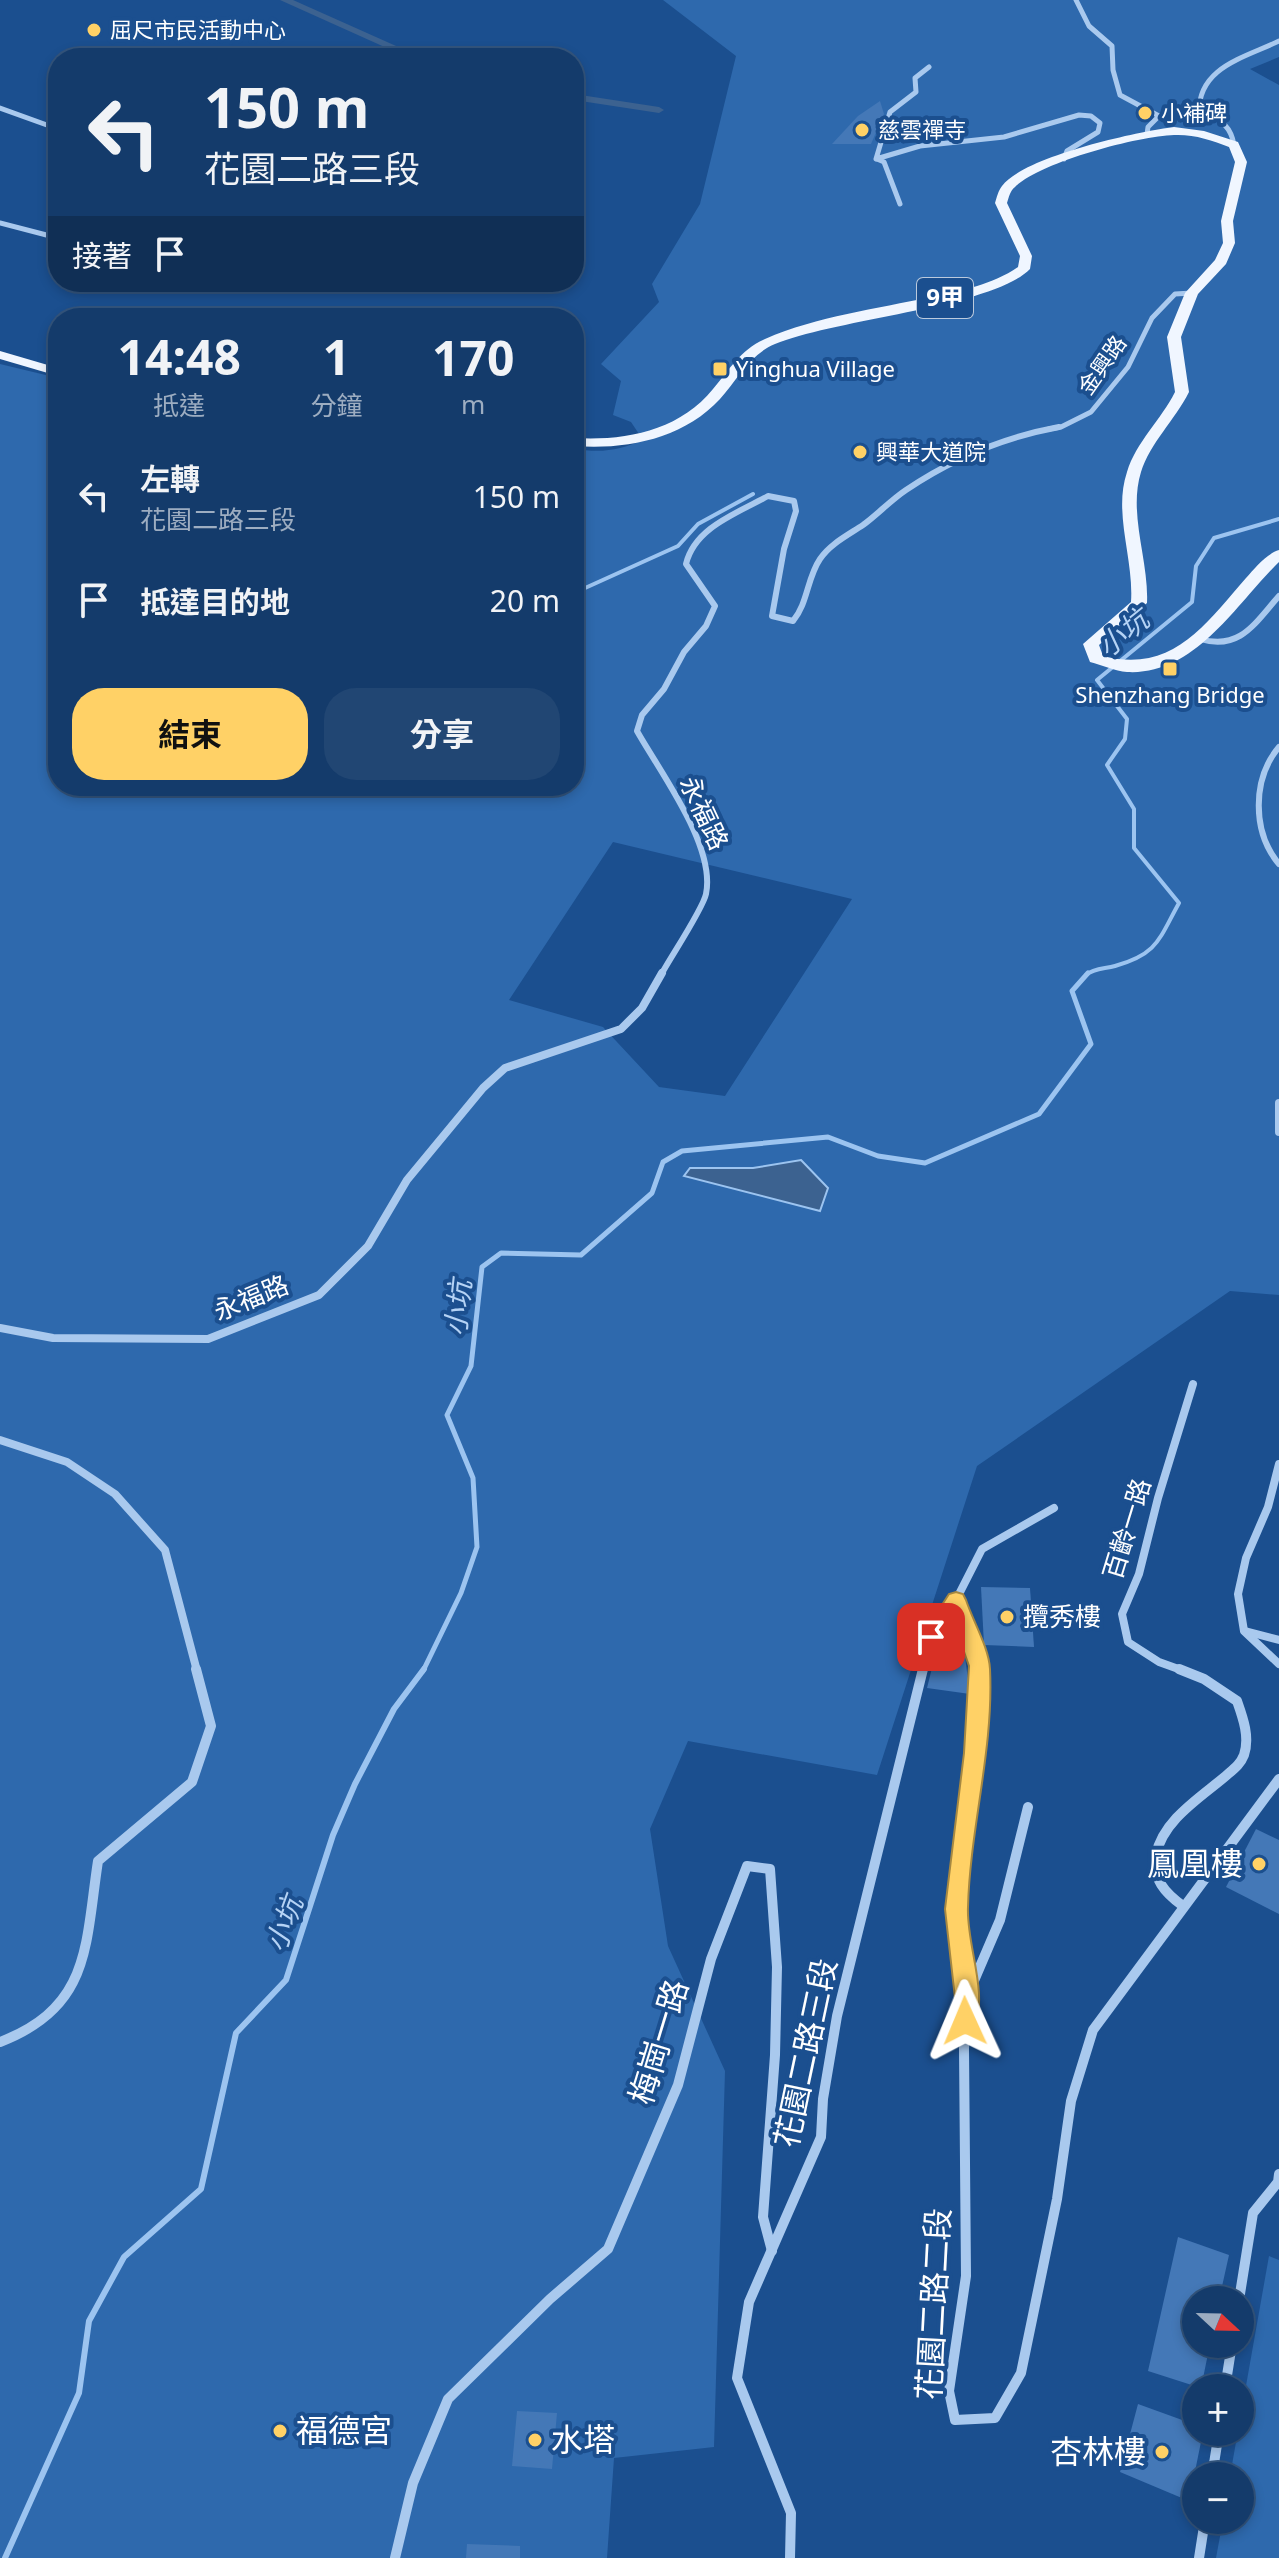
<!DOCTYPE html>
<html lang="zh-TW">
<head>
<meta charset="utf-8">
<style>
	:root { --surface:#143b6b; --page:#214673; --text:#f1f3f6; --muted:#9dadc1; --line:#33557e; --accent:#ffd166 }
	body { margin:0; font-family:"Noto Sans","Noto Sans TC",sans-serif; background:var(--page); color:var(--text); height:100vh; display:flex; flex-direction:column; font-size:30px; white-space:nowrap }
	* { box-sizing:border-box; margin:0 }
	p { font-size:26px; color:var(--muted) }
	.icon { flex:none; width:44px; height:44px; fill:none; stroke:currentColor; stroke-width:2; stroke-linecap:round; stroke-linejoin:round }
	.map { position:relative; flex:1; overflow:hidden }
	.drawer { position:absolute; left:48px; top:308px; width:536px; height:488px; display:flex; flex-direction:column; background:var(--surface); border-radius:32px; box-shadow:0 4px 12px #0003,0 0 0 2px var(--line) }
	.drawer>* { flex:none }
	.hud { position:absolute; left:48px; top:48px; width:536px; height:244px; border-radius:32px; box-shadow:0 4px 12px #0003,0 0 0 2px var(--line); background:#143b6b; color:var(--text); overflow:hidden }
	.needle { width:52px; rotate:112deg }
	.controls { position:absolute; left:1182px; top:2286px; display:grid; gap:16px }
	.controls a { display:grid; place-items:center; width:72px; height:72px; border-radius:50%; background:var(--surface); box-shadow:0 4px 12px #0003,0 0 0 2px var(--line); font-size:40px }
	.pin { position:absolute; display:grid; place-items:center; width:68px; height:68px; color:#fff; margin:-34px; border-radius:16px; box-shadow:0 4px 12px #0006 }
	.me { position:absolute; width:88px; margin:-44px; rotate:359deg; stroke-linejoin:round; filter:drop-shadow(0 0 6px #0008) }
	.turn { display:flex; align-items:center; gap:28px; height:168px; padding:0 24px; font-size:36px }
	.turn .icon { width:104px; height:104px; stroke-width:2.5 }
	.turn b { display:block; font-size:56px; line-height:68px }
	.then { display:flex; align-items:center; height:76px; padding:0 24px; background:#0003; gap:16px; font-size:30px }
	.eta { display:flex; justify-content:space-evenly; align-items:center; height:136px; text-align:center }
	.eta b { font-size:48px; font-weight:700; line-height:56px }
	.action { display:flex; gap:16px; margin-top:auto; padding:16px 24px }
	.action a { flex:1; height:92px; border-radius:32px; background:var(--accent); color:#111; font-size:32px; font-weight:700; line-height:92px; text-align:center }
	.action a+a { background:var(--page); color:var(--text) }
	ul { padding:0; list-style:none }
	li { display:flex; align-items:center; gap:24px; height:104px; padding:0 24px }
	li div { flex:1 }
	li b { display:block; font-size:30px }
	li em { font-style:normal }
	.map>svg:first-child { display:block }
	.green { fill:#2e69ad; fill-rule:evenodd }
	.water { fill:#3c6290; stroke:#9cc4f0; stroke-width:2 }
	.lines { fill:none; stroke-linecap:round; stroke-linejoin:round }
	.stream-far2 { stroke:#9cc4f0; stroke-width:4 }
	.stream-far1 { stroke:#9cc4f0; stroke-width:5 }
	.stream { stroke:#9cc4f0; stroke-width:6 }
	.canal { fill:#3c6290; fill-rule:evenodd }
	.building { fill:#4478b7 }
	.minor-far3 { stroke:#a9c9ee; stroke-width:5 }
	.minor-far2 { stroke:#a9c9ee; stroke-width:6 }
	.minor-far1 { stroke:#a9c9ee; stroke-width:8 }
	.minor { stroke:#a9c9ee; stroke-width:10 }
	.primary { fill:#f0f6ff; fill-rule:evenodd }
	.route { fill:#ffd166; stroke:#a68842; stroke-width:2 }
	.poi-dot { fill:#ffd166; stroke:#1b4f8f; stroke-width:3 }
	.labels { text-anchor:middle; stroke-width:8; stroke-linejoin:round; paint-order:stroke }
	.far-poi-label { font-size:22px; fill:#fff; stroke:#1b4f8f; text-anchor:start }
	.far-street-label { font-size:22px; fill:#fff; stroke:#1b4f8f }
	.shield { fill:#1b4f8f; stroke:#bbcadd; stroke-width:2 }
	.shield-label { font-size:24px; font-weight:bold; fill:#fff }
	.street-label { font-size:26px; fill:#fff; stroke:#1b4f8f }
	.poi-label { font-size:26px; fill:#fff; stroke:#1b4f8f; text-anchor:start }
	.water-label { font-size:28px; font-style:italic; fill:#b5d3f5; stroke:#1b4f8f }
	.near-poi-label { font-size:32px; fill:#fff; stroke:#1b4f8f; text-anchor:end }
	.near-street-label { font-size:32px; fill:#fff; stroke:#1b4f8f }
</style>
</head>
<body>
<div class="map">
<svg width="1279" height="2558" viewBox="0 0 1279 2558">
	<rect width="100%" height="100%" fill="#1b4f8f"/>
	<g class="green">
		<path d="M663,0H1279V57L1250,69L1279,85V1295L1230,1291L977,1466L877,1775L688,1741L650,1829L668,1946L725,2071L714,2447L614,2458L607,2558H0V364L58,378V786H574V448C599,454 620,450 643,440L631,422L613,415L621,381L601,364L659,302L652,284L700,204L736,56ZM613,842L852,899L725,1096L659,1087L603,1027L509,1000Z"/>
		<path d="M1269,2256L1279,2260V2558H1216L1223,2520H1240V2476H1230Z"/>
	</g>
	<path class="water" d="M801,1160L828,1188L820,1211L684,1176L690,1168H753Z"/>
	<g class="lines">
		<g class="stream-far2">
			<path d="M574,593L678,546L698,524L753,494"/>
			<path d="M1086,975C1094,968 1105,969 1115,966C1158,954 1159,939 1179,903L1134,848V809L1107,765L1125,739L1127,719L1097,680L1192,602L1196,566L1214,538L1279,519"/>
		</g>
		<path class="stream-far1" d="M423,1671L461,1593L477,1547L473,1478L447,1415L471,1366L482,1267L501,1253L581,1255L652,1193L663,1162L682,1151L828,1137L878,1156L925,1163L1039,1114L1091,1044L1072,991L1088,973"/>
		<path class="stream" d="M5,2558L79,2393L89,2321L124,2257L201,2189L236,2033L286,1980L333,1835L355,1784L394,1709L424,1669"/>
		<g class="canal">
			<path d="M280,0H293L423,58H409Z"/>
			<path d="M574,94L659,107L664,110L659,113L574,100Z"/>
		</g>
	</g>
	<g class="building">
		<path d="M880,101L884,114L871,144H832L858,116Z"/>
		<path d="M981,1587L1030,1588L1034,1647L984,1645Z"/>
		<path d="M952,1634L963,1642L970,1694L927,1688L940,1636Z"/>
		<path d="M1256,1829L1279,1840V1914L1226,1887Z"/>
		<path d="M1178,2237L1229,2255L1219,2300H1196V2344H1210L1201,2388L1148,2371Z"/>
		<path d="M1138,2404L1196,2425V2432H1203L1189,2501L1120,2472Z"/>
		<path d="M517,2411L557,2413L552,2469L512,2466Z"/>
		<path d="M467,2544L520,2546V2558H466Z"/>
	</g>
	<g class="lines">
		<g class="minor-far3">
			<path d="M1076,0L1089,26L1112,46L1113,70L1120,95L1159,116L1148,127L1147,134"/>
			<path d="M929,67L915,78L916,92L890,112L876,159L920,146L1004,137L1079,115L1091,116L1100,123L1098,132L1067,151L1064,159"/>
			<path d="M0,108L58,129"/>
			<path d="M1199,113C1198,67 1244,58 1279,41"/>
			<path d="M1159,116C1189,111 1228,108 1234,145"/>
			<path d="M877,159L884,162L900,204"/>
			<path d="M0,223L58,238"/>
			<path d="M1049,429L1061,427L1091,412L1128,367L1152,318L1175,294L1192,293"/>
		</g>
		<g class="minor-far2">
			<path d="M1200,639C1240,651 1255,623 1279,596"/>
			<path d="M1279,747C1252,779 1252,832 1279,864"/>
			<path d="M661,975C670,958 703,909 706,894C716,846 660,772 637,731L642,715L664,689L684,652L706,626L715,606L686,564C695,527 738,513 768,496L794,501L796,511L784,549L772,616L793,621C808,603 807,578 820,559C830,544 848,535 863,525C878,514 891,500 906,490C952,459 1005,437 1059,427"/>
		</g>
		<g class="minor-far1">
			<path d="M1279,1103V1132"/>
			<path d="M0,1328L53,1338L208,1339L319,1295L368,1246L407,1180L483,1088L505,1068L621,1029L642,1008L662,973"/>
			<path d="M0,1440L67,1462L115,1494L165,1550L197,1671"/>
			<path d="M1279,1464L1268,1507L1246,1558L1238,1594L1244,1631L1279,1664"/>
			<path d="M956,1600L980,1671"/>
			<path d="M1245,1631L1279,1640"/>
			<path d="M922,1671L931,1637L956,1600L982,1549L1054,1508"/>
			<path d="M1184,1671L1159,1662L1128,1642L1122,1614L1139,1574L1158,1498L1193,1384"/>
		</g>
		<g class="minor">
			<path d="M980,1669L975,1753L956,1909L967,1998L964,2049L966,2276L949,2391L955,2420L995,2418L1021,2373L1057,2199L1071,2101L1093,2030L1279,1779"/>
			<path d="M1179,1669L1204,1679L1237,1701C1243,1718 1250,1737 1244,1755C1241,1763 1235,1768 1228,1774C1203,1796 1163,1819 1156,1855C1152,1879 1165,1893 1183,1906"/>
			<path d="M967,1997L1000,1920L1028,1807"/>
			<path d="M0,2042C91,2007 85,1946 98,1861L192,1782L211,1726L196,1669"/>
			<path d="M1239,2300L1253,2213L1278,2182L1279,2174"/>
			<path d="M1225,2388L1232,2344"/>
			<path d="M1212,2476L1219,2432"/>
			<path d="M395,2558L413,2483L448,2399L550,2299L608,2249L678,2085L711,1959L747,1866L770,1869L777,1967L775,2055L763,2217L772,2251"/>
			<path d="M790,2558L791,2513L737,2378L749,2302L821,2137L823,2099L837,2016L923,1669"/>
			<path d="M1199,2558L1205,2520"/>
		</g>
		<g class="primary">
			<path d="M1174,127L1204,131L1238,142L1247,162L1233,221L1235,243L1226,264L1198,294L1181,337L1189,392C1175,420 1150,443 1141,472C1128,514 1149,560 1147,603L1099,645L1103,656C1172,674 1205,625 1246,578C1255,568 1266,554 1279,550V562C1236,604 1195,676 1127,672C1115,671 1102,665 1090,662L1083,644L1131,602C1134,559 1113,513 1127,472C1136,442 1161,420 1175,392L1167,337L1185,293L1215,260L1223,243L1221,221L1235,162L1229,147C1212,140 1193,134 1174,135C1138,136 1041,162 1015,187C1010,191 1009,197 1007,203L1032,256L1030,269C993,307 835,319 775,344C749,355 738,379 720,399C683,439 626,450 574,446V438C625,441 679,431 713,389C729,370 741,349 765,339C818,316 876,309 931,297C962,290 992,285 1018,267L1020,256L995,203C997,197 998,191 1002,186C1025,156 1136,132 1174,127Z"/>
			<path d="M0,351L58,368V376L0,359Z"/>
		</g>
	</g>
	<path class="route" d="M956,1592L963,1594L966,1600C973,1621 989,1648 990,1669C994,1749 970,1828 968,1907C966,1945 989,1992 974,2029L965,2032L957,2029L954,2021L955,1998L945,1909L964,1753L969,1666L953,1621C945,1633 940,1649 924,1643L921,1637L949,1594Z"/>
	<g class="poi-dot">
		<circle cx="94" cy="30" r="8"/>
		<circle cx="1145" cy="113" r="8"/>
		<circle cx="862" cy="130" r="8"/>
		<rect x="712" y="361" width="16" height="16" rx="4"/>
		<circle cx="860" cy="452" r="8"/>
		<rect x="1162" y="661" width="16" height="16" rx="4"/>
		<circle cx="1007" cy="1617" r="8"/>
		<circle cx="1259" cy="1864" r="8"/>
		<circle cx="280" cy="2431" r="8"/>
		<circle cx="535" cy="2440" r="8"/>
		<circle cx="1162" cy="2452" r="8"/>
	</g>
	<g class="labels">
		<g class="far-poi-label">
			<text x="110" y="38">屈尺市民活動中心</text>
			<text x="1161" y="121">小補碑</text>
			<text x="878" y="138">慈雲禪寺</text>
			<text x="736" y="377">Yinghua Village</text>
			<text x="876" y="460">興華大道院</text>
			<text x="1170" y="703" text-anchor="middle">Shenzhang Bridge</text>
		</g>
		<g class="far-street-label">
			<text transform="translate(1102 365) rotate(-55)" y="8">金興路</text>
		</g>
		<rect class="shield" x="917" y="278" width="56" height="40" rx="6"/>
		<g class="shield-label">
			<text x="945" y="306">9甲</text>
		</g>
		<g class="street-label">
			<text transform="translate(704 813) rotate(65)" y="9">永福路</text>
			<text transform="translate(251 1298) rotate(-22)" y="9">永福路</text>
			<text transform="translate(1127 1529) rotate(-73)" y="9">百齡一路</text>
		</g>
		<g class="poi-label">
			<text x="1023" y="1626">攬秀樓</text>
		</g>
		<g class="water-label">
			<text transform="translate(1123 633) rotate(-39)" y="10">小坑</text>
			<text transform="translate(458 1308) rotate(-84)" y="10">小坑</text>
			<text transform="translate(284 1924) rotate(-70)" y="10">小坑</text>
		</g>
		<g class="near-poi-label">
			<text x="1243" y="1875">鳳凰樓</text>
			<text x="296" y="2442" text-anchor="start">福德宮</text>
			<text x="551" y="2451" text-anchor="start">水塔</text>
			<text x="1146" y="2463">杏林樓</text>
		</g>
		<g class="near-street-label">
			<text transform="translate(659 2042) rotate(-73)" y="11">梅崗一路</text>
			<text transform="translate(806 2053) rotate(-78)" y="11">花園二路三段</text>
			<text transform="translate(934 2304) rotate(-87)" y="11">花園二路二段</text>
		</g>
	</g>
</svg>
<div class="controls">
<a><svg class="needle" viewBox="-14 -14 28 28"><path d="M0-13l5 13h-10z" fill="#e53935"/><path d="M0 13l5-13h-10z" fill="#9dadc1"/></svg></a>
<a>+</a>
<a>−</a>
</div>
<div class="pin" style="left:931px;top:1637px;background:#d93025"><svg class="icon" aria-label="arrive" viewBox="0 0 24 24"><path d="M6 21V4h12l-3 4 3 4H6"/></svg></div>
<svg class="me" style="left:965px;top:2021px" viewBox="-20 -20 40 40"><path d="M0-17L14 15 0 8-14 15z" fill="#ffd166" stroke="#fff" stroke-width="4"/></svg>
<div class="hud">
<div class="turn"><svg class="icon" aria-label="left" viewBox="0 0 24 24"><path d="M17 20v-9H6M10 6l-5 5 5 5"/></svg><div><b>150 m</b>花園二路三段</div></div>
<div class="then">接著<svg class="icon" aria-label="arrive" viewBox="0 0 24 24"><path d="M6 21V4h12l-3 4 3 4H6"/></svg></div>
</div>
<section class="drawer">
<div class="eta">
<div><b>14:48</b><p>抵達</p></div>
<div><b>1</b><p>分鐘</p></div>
<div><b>170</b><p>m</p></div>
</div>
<ul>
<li><svg class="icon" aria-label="left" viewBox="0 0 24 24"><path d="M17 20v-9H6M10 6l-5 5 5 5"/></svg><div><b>左轉</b><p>花園二路三段</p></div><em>150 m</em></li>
<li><svg class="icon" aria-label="arrive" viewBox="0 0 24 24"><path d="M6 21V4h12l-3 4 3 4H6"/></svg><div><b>抵達目的地</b></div><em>20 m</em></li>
</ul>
<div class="action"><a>結束</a><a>分享</a></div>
</section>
</div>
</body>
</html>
